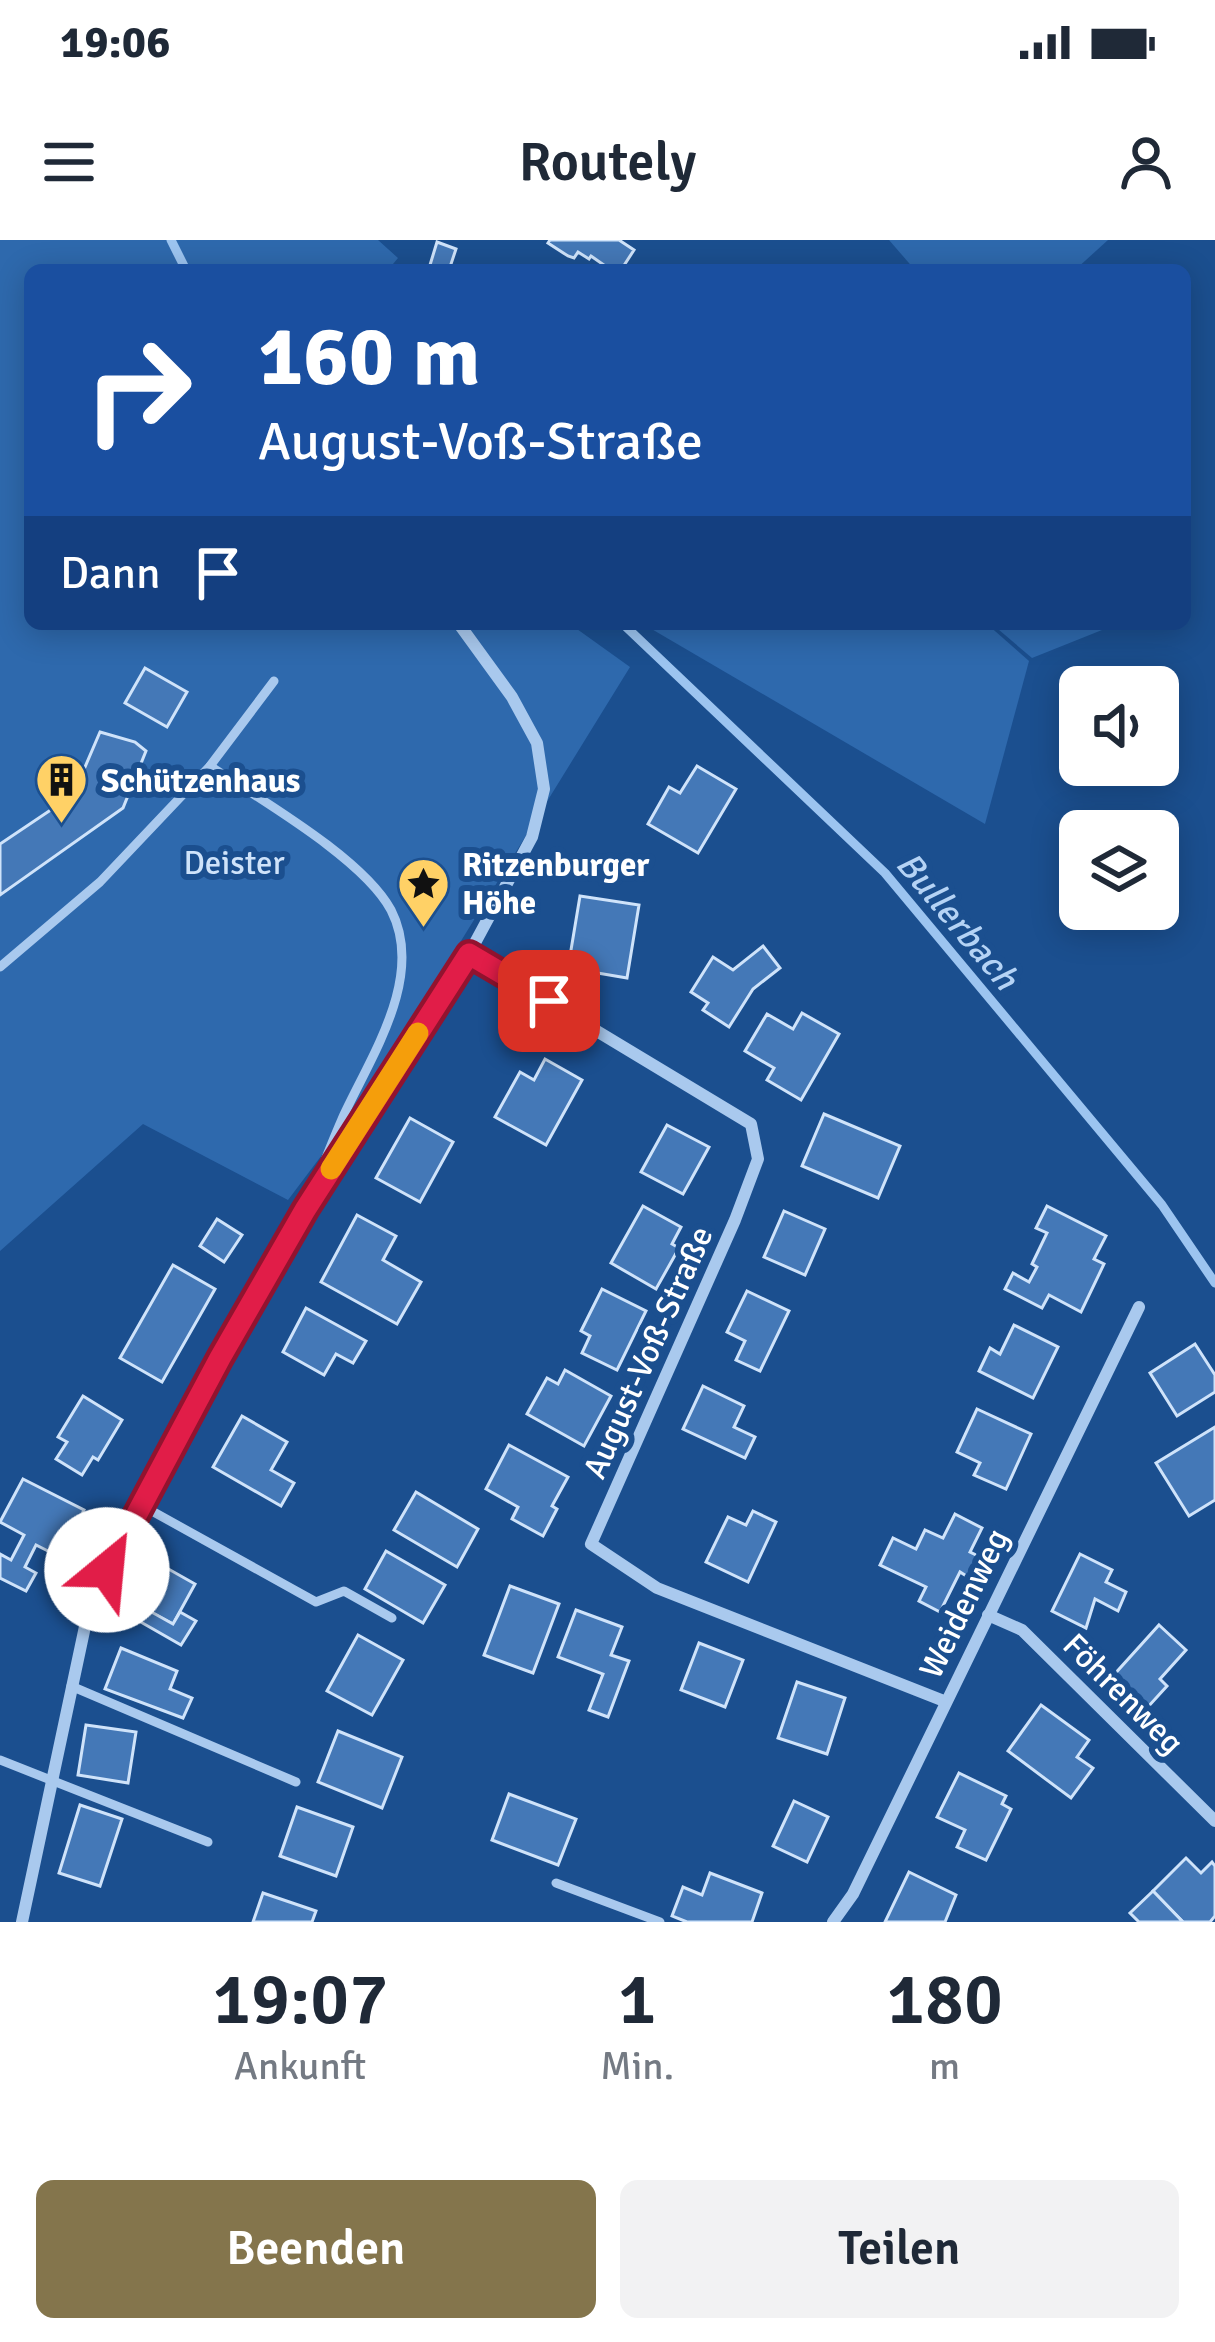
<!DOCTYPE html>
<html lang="de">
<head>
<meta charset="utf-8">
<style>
	:root { --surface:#fff; --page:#f2f2f3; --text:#1f2937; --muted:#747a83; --accent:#84754c }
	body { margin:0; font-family:Signika,sans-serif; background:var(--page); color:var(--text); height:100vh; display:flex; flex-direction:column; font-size:45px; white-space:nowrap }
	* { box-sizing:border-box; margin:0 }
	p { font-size:39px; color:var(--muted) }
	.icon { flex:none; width:66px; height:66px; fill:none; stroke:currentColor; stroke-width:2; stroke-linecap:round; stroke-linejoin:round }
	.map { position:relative; height:1682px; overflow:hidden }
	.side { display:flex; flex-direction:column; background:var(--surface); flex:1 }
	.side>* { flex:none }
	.banner { position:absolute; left:24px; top:24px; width:1167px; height:366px; border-radius:18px; box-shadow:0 6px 30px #0003; background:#1a4fa0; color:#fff; overflow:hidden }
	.buttons { position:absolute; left:1059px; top:426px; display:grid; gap:24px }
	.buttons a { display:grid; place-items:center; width:120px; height:120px; border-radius:18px; background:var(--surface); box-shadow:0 6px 30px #0003; font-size:60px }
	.pin { position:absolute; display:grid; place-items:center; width:102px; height:102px; color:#fff; margin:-51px; border-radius:24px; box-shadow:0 6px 18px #0006 }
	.me { position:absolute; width:132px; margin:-66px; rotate:28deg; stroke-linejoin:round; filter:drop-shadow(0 0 9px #0008) }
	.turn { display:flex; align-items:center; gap:42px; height:252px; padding:0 36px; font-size:54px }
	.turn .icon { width:156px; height:156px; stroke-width:2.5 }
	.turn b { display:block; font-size:84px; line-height:102px }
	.then { display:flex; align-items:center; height:114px; padding:0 36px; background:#0003; gap:24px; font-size:45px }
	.eta { display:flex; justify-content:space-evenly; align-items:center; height:204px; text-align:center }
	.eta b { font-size:72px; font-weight:600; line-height:84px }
	.action { display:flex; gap:24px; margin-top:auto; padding:24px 36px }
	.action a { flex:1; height:138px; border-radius:18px; background:var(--accent); color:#fff; font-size:48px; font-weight:600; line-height:138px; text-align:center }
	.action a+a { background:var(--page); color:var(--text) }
	.status { display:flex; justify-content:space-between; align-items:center; height:84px; padding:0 60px; background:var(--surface); direction:ltr }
	.status svg { height:33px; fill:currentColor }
	header { display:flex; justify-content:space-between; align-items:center; height:156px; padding:0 36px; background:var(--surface); font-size:54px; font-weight:600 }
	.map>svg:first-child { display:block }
	.green { fill:#2e69ad }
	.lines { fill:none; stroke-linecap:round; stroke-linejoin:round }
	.stream { stroke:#9cc4f0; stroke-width:9 }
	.building { fill:#4478b7; stroke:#cfe3fa; stroke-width:3 }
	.lane { stroke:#a9c9ee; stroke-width:9 }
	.street { stroke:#a9c9ee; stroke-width:12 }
	.route-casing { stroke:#92132f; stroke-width:30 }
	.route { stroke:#e11d48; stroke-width:21 }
	.slow { stroke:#f59e0b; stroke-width:21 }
	.labels { text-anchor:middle; stroke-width:12; stroke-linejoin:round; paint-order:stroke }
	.poi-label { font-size:33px; font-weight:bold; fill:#fff; stroke:#1b4f8f; text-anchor:start }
	.park-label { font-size:33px; fill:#cfe3fa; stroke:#1b4f8f }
	.street-label { font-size:33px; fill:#fff; stroke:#1b4f8f }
	.water-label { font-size:36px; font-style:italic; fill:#b5d3f5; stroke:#1b4f8f }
</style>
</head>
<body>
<div class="status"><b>19:06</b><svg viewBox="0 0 49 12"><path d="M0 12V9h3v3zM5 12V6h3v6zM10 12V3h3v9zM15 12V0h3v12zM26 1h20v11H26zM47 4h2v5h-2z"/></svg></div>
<header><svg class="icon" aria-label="menu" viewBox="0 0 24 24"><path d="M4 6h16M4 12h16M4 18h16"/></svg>Routely<svg class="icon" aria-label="person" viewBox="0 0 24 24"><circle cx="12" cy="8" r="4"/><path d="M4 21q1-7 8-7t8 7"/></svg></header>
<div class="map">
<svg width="1215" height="1682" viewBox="0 0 1215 1682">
	<rect width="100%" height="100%" fill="#1b4f8f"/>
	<g class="green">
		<path d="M0,0H378L398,18L388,30H30V384H570L630,427L361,863L288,960L143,884L0,1011Z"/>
		<path d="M889,0H1108L1075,30H915Z"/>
		<path d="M643,384H987L1029,421L985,584Z"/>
		<path d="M992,384H1117L1032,418Z"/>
	</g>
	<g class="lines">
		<g class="stream">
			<path d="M171,0L186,30"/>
			<path d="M623,384L885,633L1162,965L1215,1043"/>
		</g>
	</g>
	<g class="building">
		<path d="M550,0H619L634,10L621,30H611L591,16L589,19L578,12L574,18L568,16L548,3Z"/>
		<path d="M437,2L456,9L449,30L430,25Z"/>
		<path d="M145,428L187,452L167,487L125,463Z"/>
		<path d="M100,492L135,502L146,511L123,568L0,655V604L73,555Z"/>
		<path d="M697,526L736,549L698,613L648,584L669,547L680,553Z"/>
		<path d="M580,656L639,665L627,738L568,728Z"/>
		<path d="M763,706L780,728L753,749L729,787L703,770L708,763L691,752L713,717L733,730Z"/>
		<path d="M802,773L839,794L801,860L767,840L774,828L745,811L767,774L793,789Z"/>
		<path d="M545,819L582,840L546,905L495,877L520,832L534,840Z"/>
		<path d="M824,874L900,906L878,958L802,926Z"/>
		<path d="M410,878L453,902L420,962L376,938Z"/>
		<path d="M667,885L709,907L683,954L641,932Z"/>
		<path d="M643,966L681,987L672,1004L679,1008L656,1049L611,1023Z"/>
		<path d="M1047,966L1106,996L1094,1019L1104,1024L1081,1072L1049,1055L1042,1068L1005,1049L1013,1033L1029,1042L1037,1027L1032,1024L1047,993L1036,988Z"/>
		<path d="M784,971L825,989L805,1035L764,1017Z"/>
		<path d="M357,975L396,996L383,1020L421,1042L397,1084L321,1042Z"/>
		<path d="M217,979L242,995L224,1022L200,1006Z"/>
		<path d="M173,1025L215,1049L162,1142L120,1118Z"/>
		<path d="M602,1049L646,1071L617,1130L582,1113L590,1096L581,1091Z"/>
		<path d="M747,1051L789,1071L760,1131L736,1120L745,1101L727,1092Z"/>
		<path d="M306,1068L366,1101L353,1123L336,1114L324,1135L283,1112Z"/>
		<path d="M1014,1085L1058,1107L1033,1158L979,1131L990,1108L1000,1114Z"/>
		<path d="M1195,1104L1215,1135V1152L1177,1176L1150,1133Z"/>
		<path d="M565,1130L611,1156L584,1206L527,1174L547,1138L558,1144Z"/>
		<path d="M703,1146L744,1166L734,1187L755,1197L745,1218L683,1189Z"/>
		<path d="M83,1156L122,1180L98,1220L93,1217L82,1235L56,1219L67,1202L58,1197Z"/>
		<path d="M977,1169L1031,1194L1006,1249L974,1235L980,1223L957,1212Z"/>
		<path d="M242,1176L287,1202L271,1230L294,1243L281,1266L213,1227Z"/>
		<path d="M1215,1187V1260L1189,1276L1156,1223Z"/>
		<path d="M509,1205L568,1237L552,1266L557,1269L543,1296L512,1279L518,1267L486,1249Z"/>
		<path d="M23,1239L84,1270L60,1317L36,1305L25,1327L36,1333L26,1351L0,1338V1314L11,1320L24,1295L0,1282Z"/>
		<path d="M416,1252L478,1289L457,1327L394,1290Z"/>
		<path d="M753,1271L776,1282L748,1342L706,1322L728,1277L746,1285Z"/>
		<path d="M955,1274L982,1288L970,1312L978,1316L968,1337L960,1332L940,1372L919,1361L926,1347L880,1325L893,1298L916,1309L925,1290L943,1298Z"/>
		<path d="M386,1311L445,1345L423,1383L365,1349Z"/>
		<path d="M1080,1314L1112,1330L1106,1342L1126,1352L1118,1371L1095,1359L1086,1388L1052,1371Z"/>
		<path d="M156,1322L195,1344L173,1384L134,1363Z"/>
		<path d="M510,1346L559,1364L533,1433L484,1415Z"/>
		<path d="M139,1365L173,1384L180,1372L196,1381L181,1405L132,1377Z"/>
		<path d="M576,1370L622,1387L611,1415L629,1421L608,1477L589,1470L603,1434L558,1417Z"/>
		<path d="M1159,1385L1186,1410L1160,1439L1167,1446L1147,1468L1112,1437Z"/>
		<path d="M358,1395L403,1420L372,1475L327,1451Z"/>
		<path d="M699,1403L743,1420L725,1467L681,1450Z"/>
		<path d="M121,1408L177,1431L170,1449L192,1458L183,1478L105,1449Z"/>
		<path d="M797,1442L845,1458L827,1514L778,1498Z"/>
		<path d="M1041,1465L1089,1500L1077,1517L1093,1528L1071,1558L1008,1511Z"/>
		<path d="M86,1485L136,1492L128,1543L78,1535Z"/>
		<path d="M338,1491L402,1517L382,1568L318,1542Z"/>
		<path d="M959,1533L1006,1556L1002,1564L1011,1569L986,1620L957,1607L965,1590L937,1577Z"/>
		<path d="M509,1554L576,1579L558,1625L492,1600Z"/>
		<path d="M794,1561L828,1577L807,1622L773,1606Z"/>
		<path d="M80,1565L122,1579L100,1646L59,1633Z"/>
		<path d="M297,1567L353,1587L336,1636L280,1616Z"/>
		<path d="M1186,1618L1201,1633L1212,1622L1215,1626V1676L1210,1682H1183L1153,1651Z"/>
		<path d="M909,1632L956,1655L945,1682H885Z"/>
		<path d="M710,1633L762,1653L752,1682H687L672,1676L683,1647L702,1655Z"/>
		<path d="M1153,1651L1183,1682H1139L1130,1673Z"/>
		<path d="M263,1653L316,1671L312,1682H253Z"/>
	</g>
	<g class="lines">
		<g class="lane">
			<path d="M210,526C259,559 363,618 391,670C426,738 369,819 342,879C332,902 323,925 314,948"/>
			<path d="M0,727L100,642L210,526L274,441"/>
			<path d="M141,1265L316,1362L344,1351L392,1378"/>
			<path d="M71,1446L296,1542"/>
			<path d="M0,1520L208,1602"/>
			<path d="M556,1643L660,1682"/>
		</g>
		<g class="street">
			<path d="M469,714L751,884L758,919L735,980L591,1304L657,1348L944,1461"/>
			<path d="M988,1375L1022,1390L1215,1581"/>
			<path d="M22,1682L90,1363L220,1118L305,970L469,714L532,597L544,549L537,503L512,457L459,384"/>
			<path d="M833,1682L853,1654L1139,1067"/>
		</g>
	</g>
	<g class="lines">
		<defs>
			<path id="route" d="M107,1330L220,1118L305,970L469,714L549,761"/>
		</defs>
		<use href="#route" class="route-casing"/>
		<use href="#route" class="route"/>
		<path class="slow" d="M331,929L418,793"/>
	</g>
	<defs>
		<symbol id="building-pin" viewBox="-11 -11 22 30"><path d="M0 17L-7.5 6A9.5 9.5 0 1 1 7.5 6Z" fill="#ffd166" stroke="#1b4f8f"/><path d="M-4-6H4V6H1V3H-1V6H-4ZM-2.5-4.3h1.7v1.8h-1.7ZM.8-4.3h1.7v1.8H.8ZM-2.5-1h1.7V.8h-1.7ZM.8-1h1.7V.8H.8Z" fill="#111"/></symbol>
		<symbol id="sight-pin" viewBox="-11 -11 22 30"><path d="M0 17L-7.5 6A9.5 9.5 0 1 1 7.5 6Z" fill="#ffd166" stroke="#1b4f8f"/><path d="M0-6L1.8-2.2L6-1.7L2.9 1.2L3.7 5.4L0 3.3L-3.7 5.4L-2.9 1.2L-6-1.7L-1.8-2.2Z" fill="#111"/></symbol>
	</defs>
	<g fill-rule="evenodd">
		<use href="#building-pin" x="32" y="510" width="59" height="81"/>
		<use href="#sight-pin" x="394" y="614" width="59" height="81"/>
	</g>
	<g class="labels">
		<g class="poi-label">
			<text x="101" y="552">Schützenhaus</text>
			<text x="462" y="636">Ritzenburger<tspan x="462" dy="38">Höhe</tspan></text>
		</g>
		<g class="park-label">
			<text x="234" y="634">Deister</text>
		</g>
		<g class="street-label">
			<text transform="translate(647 1112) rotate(-66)" y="12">August-Voß-Straße</text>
			<text transform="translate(963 1363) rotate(-64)" y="12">Weidenweg</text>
			<text transform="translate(1124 1453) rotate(45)" y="12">Föhrenweg</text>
		</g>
		<g class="water-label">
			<text transform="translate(958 680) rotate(50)" y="13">Bullerbach</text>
		</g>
	</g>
</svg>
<div class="buttons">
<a><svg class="icon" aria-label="sound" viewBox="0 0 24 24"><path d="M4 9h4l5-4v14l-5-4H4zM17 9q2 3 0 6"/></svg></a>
<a><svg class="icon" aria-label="layers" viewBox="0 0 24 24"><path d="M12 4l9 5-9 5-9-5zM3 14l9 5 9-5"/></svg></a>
</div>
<div class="pin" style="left:549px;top:761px;background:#d93025"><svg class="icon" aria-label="arrive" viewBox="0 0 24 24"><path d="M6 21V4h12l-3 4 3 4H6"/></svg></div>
<svg class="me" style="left:107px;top:1330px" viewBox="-20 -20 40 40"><circle r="19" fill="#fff"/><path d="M0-13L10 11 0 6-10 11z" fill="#e11d48"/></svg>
<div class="banner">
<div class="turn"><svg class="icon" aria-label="right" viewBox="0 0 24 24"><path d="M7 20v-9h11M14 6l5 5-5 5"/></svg><div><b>160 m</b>August-Voß-Straße</div></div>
<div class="then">Dann<svg class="icon" aria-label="arrive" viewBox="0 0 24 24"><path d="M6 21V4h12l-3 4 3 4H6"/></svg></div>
</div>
</div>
<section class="side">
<div class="eta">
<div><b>19:07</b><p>Ankunft</p></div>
<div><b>1</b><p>Min.</p></div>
<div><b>180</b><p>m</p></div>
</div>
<div class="action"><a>Beenden</a><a>Teilen</a></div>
</section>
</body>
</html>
